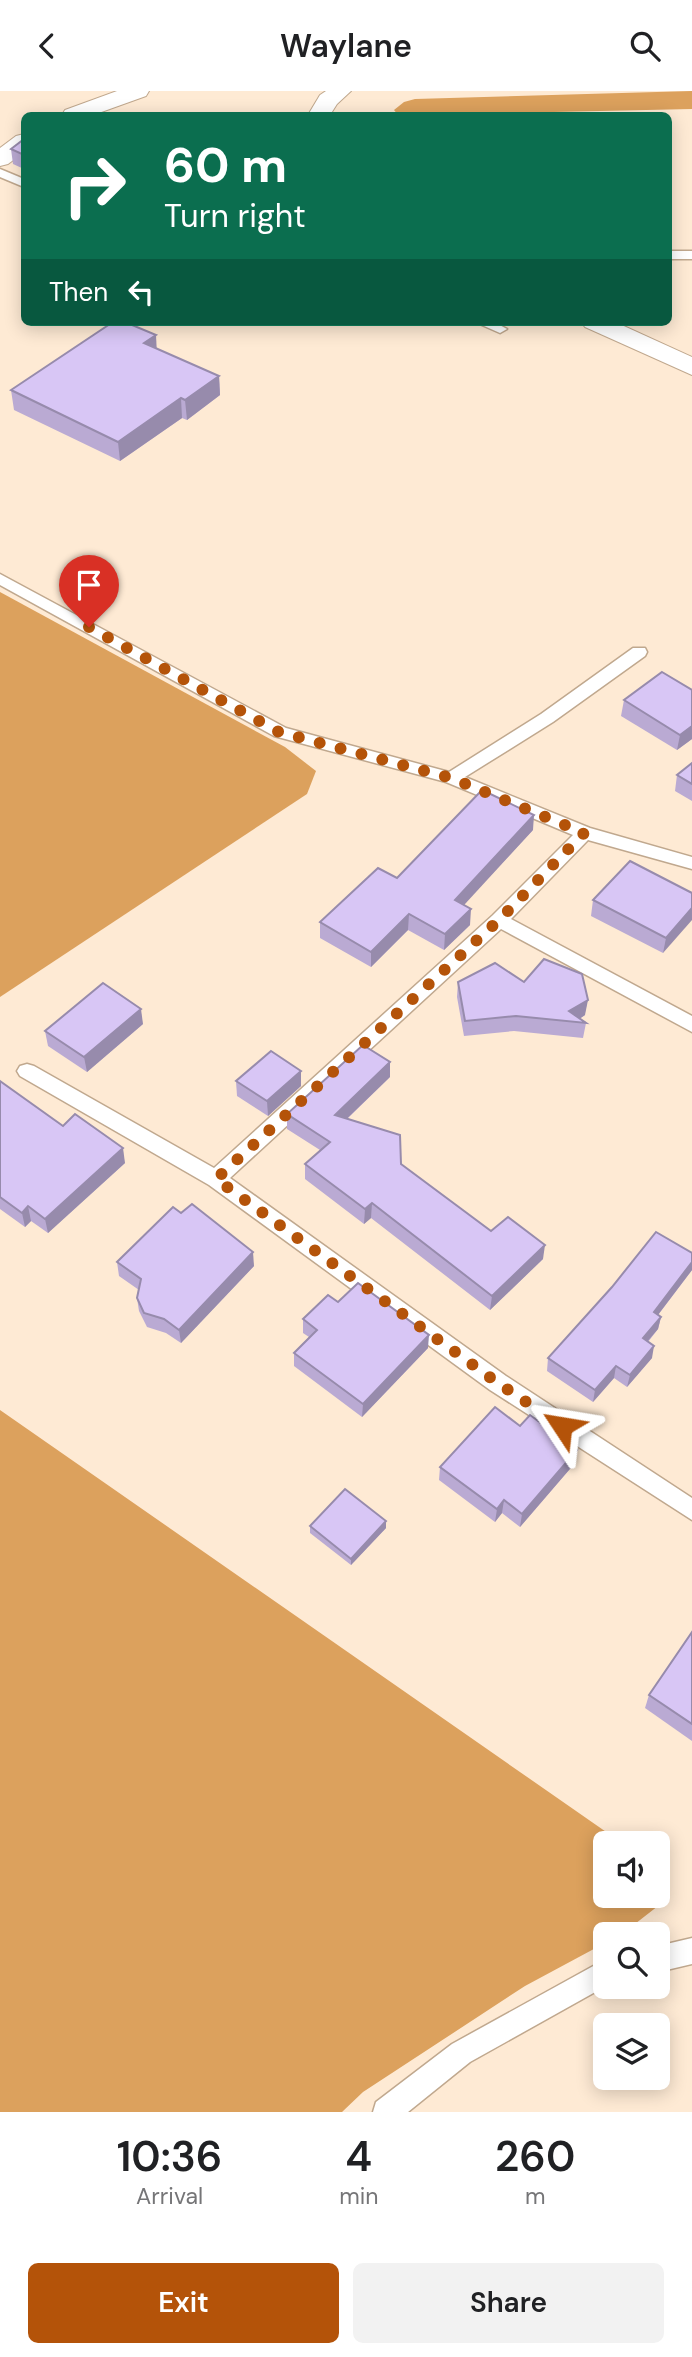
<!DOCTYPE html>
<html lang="en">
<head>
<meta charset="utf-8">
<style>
	:root { --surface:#fff; --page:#f2f2f2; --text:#202124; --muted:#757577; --accent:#b45309 }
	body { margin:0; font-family:"DM Sans",sans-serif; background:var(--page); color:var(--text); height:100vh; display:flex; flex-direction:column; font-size:26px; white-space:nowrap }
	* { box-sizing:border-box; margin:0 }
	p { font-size:23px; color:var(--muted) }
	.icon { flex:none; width:38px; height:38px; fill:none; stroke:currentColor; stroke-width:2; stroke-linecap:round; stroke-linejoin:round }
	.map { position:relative; height:2021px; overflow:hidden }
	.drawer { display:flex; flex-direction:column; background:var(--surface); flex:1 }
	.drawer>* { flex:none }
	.guide { position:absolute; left:21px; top:21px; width:651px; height:214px; border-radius:10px; box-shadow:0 4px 18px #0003; background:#0b6e4f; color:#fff; overflow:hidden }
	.tools { position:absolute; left:593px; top:1740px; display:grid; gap:14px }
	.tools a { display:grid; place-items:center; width:77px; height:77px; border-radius:10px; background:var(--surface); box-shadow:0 4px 18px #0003; font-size:35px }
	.pin { position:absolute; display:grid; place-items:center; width:60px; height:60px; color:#fff; margin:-72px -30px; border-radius:50% 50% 50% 0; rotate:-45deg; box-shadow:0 0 7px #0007 }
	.pin .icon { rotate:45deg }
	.me { position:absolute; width:77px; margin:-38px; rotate:303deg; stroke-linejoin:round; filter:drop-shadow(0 0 5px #0008) }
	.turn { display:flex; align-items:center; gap:24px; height:147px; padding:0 28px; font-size:32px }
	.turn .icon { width:91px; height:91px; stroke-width:2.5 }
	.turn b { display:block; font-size:49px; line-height:60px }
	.then { display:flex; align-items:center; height:66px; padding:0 28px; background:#0003; gap:14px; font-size:26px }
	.eta { display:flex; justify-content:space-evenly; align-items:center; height:119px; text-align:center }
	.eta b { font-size:42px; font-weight:600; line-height:49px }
	.button { display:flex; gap:14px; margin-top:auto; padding:14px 28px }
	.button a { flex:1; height:80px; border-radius:10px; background:var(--accent); color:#fff; font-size:28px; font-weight:600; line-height:80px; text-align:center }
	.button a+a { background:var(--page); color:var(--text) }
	header { display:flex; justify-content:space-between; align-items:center; height:91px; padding:0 28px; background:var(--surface); font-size:32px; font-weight:600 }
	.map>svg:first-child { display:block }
	.forest { fill:#dca15d }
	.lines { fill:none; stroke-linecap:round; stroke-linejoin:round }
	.lane-casing { stroke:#c0a88e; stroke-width:3 }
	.street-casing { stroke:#c0a88e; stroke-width:2 }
	.lane { fill:#fff; fill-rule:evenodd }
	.street { fill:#fff; fill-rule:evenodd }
	.wall { fill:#baaad3 }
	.shaded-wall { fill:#978bac }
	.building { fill:#d8c6f5; stroke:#978bac; stroke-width:2 }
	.route { stroke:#b45309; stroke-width:12; stroke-dasharray:0 21.6 }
</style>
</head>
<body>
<header><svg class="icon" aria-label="back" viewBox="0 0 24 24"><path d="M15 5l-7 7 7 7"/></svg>Waylane<svg class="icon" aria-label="search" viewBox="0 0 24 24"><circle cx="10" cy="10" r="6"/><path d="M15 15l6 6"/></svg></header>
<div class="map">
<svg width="692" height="2021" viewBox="0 0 692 2021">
	<rect width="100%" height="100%" fill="#feead4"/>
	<g class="forest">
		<path d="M692,0V18L412,24H398L394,19L404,11L415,8Z"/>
		<path d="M0,501L285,656L316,680L307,703L0,906Z"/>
		<path d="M0,1319L622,1752H606V1804H656L658,1815L622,1843H606L605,1852L525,1895L363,2001L342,2021H0Z"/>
	</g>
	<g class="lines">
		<defs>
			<g id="lane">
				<path d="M0,78L24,88V96L0,86Z"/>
				<rect x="668" y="160" width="24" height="8"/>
				<path d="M475,231H494L507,238L500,242Z"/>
				<path d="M0,483L286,637L449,681L541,623L633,557H645L647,561L645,565L553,631L465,686L590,737L692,766V778L588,749L511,828L692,925V941L501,838L230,1087L506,1285L692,1407V1429L490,1299L209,1094L20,985L17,980L20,975L27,973L34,975L214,1077L493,824L573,744L446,691L274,645L0,494Z"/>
				<path d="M692,1847V1873L658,1881V1855Z"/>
				<path d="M606,1868V1895L470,1971L408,2021H373L376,2011L452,1953Z"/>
			</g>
			<g id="street">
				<path d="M117,0H149L146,5L93,24H62L65,19Z"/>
				<path d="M326,0H351L337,13L330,24H308L320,4Z"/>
				<path d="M24,43V61L8,73L0,75V57L16,45Z"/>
				<path d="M581,231H615L692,266V284L585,236Z"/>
			</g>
		</defs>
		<use href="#lane" class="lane-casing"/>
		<use href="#street" class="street-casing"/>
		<use href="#lane" class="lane"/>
		<use href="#street" class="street"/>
	</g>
	<g class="wall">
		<path d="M24,37V78L13,73L11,58L24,48Z"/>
		<path d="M157,258L219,285L220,304L187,329L182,327L120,370L14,319L11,299Z"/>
		<path d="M692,599V648L677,659L621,625L624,609Z"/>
		<path d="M692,672V710L675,700L677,684Z"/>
		<path d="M533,739L463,814L470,834L444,859L408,839L371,876L320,847V831L397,787Z"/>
		<path d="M692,802L663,862L591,825L593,809Z"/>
		<path d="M458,891H524L585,924L579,928L586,932L583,947L514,940L464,945L457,906Z"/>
		<path d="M143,933L87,981L48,955L45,940Z"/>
		<path d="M390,986L347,1028L401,1073L491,1140L543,1168L490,1219L371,1127L364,1133L305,1088V1073L320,1059L287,1038V1023Z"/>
		<path d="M0,990L63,1035L125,1072L48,1142L31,1130L25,1136L0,1118Z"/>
		<path d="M236,990L301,995L268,1025L237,1005Z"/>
		<path d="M692,1162V1179L658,1224L661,1226L658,1238L648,1251L652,1267L627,1296L614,1287L593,1311L547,1280L548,1267Z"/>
		<path d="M117,1171L254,1175L181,1252L166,1242L147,1236L139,1220L137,1207L139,1199L119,1185Z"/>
		<path d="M338,1211L428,1257L362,1326L294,1275V1262L309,1246L303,1242V1228Z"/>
		<path d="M520,1335L577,1359L575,1372L520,1436L502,1422L495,1431L439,1389L440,1376Z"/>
		<path d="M386,1430V1437L351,1474L310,1442V1435Z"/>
		<path d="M692,1541V1650L645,1617L649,1604Z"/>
	</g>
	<g class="shaded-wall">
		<path d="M156,244L157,264L144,252Z"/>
		<path d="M219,285L220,304L187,329L185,309Z"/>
		<path d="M181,307L182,327L120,370L118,351Z"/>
		<path d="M692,635V648L677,659L680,644Z"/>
		<path d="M534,724L533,739L454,825L455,809Z"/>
		<path d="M692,817V829L663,862L666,847Z"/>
		<path d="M471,818L470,834L444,859L445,843Z"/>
		<path d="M409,823L408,839L371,876V861Z"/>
		<path d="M588,909L585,924L575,931L569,920Z"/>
		<path d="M141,918L143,933L87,981L84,966Z"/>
		<path d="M390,971V986L335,1039V1024Z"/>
		<path d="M301,980V995L268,1025L267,1010Z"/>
		<path d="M123,1057L125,1072L48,1142L45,1128Z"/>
		<path d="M372,1112L371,1127L364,1133L365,1118Z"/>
		<path d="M28,1115L31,1130L25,1136L22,1122Z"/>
		<path d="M545,1154L543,1168L490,1219L492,1205Z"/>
		<path d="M253,1161L254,1175L181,1252L179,1239Z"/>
		<path d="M692,1171V1179L651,1233L654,1221Z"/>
		<path d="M661,1226L658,1238L640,1259L643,1247Z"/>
		<path d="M429,1244L428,1257L362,1326L363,1313Z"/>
		<path d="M654,1255L652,1267L627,1296L630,1284Z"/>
		<path d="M616,1275L614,1287L593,1311L595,1299Z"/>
		<path d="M577,1359L575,1372L520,1436L522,1423Z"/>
		<path d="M504,1409L502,1422L495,1431L497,1418Z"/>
		<path d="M386,1430V1437L351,1474V1468Z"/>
	</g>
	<g class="building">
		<path d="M24,37V64L11,58L24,48Z"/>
		<path d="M113,231H125L156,244L144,252L219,285L185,309L181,307L118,351L11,299Z"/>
		<path d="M662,581L692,599V635L680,644L624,609Z"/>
		<path d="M692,672V693L677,684Z"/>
		<path d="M482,699L534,724L455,809L471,818L445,843L409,823L371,861L320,831L378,777L397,787Z"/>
		<path d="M630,770L692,802V817L666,847L593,809Z"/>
		<path d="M544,868L582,883L588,909L569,920L586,932L516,925L465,930L458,891L495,872L524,891Z"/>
		<path d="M103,892L141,918L84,966L45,940Z"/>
		<path d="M363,954L390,971L335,1024L400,1044L401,1073L491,1140L508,1126L545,1154L492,1205L372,1112L365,1118L305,1073L330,1051L287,1023Z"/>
		<path d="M271,960L301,980L267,1010L236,990Z"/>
		<path d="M0,990L63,1035L75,1023L123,1057L45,1128L28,1115L22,1122L0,1106Z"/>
		<path d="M192,1113L253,1161L179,1239L164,1228L144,1222L137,1207L141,1188L117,1171L173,1116L181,1122Z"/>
		<path d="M656,1141L692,1162V1171L654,1221L661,1226L643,1247L654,1255L630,1284L616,1275L595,1299L548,1267L612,1196Z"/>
		<path d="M358,1192L429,1244L363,1313L294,1262L317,1239L303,1228L328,1204L338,1211Z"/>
		<path d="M495,1316L520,1335L530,1324L577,1359L522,1423L504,1409L497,1418L440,1376Z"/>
		<path d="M345,1398L386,1430L351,1468L310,1435Z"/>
		<path d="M692,1541V1633L649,1604Z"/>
	</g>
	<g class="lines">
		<path class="route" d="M89,536L279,641L451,687L584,742L499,829L216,1088L498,1292L562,1335"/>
	</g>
</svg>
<div class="tools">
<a><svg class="icon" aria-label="sound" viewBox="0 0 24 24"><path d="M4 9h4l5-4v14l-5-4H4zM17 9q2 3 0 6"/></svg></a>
<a><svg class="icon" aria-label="search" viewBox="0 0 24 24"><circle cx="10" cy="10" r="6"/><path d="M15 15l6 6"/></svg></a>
<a><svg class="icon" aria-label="layers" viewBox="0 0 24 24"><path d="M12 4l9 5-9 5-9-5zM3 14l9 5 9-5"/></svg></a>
</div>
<div class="pin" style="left:89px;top:536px;background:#d93025"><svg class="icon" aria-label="arrive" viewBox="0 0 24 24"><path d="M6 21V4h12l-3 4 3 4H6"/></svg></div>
<svg class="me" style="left:562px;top:1335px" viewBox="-20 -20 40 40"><path d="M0-17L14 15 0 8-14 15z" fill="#b45309" stroke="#fff" stroke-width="4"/></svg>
<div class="guide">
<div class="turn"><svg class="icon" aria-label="right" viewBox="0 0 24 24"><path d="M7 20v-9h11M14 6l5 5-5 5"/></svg><div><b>60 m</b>Turn right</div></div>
<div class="then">Then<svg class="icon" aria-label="left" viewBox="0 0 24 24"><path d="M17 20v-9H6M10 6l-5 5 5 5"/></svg></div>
</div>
</div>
<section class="drawer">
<div class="eta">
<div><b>10:36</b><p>Arrival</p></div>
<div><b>4</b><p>min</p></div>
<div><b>260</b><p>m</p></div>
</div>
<div class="button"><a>Exit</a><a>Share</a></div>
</section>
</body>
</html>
